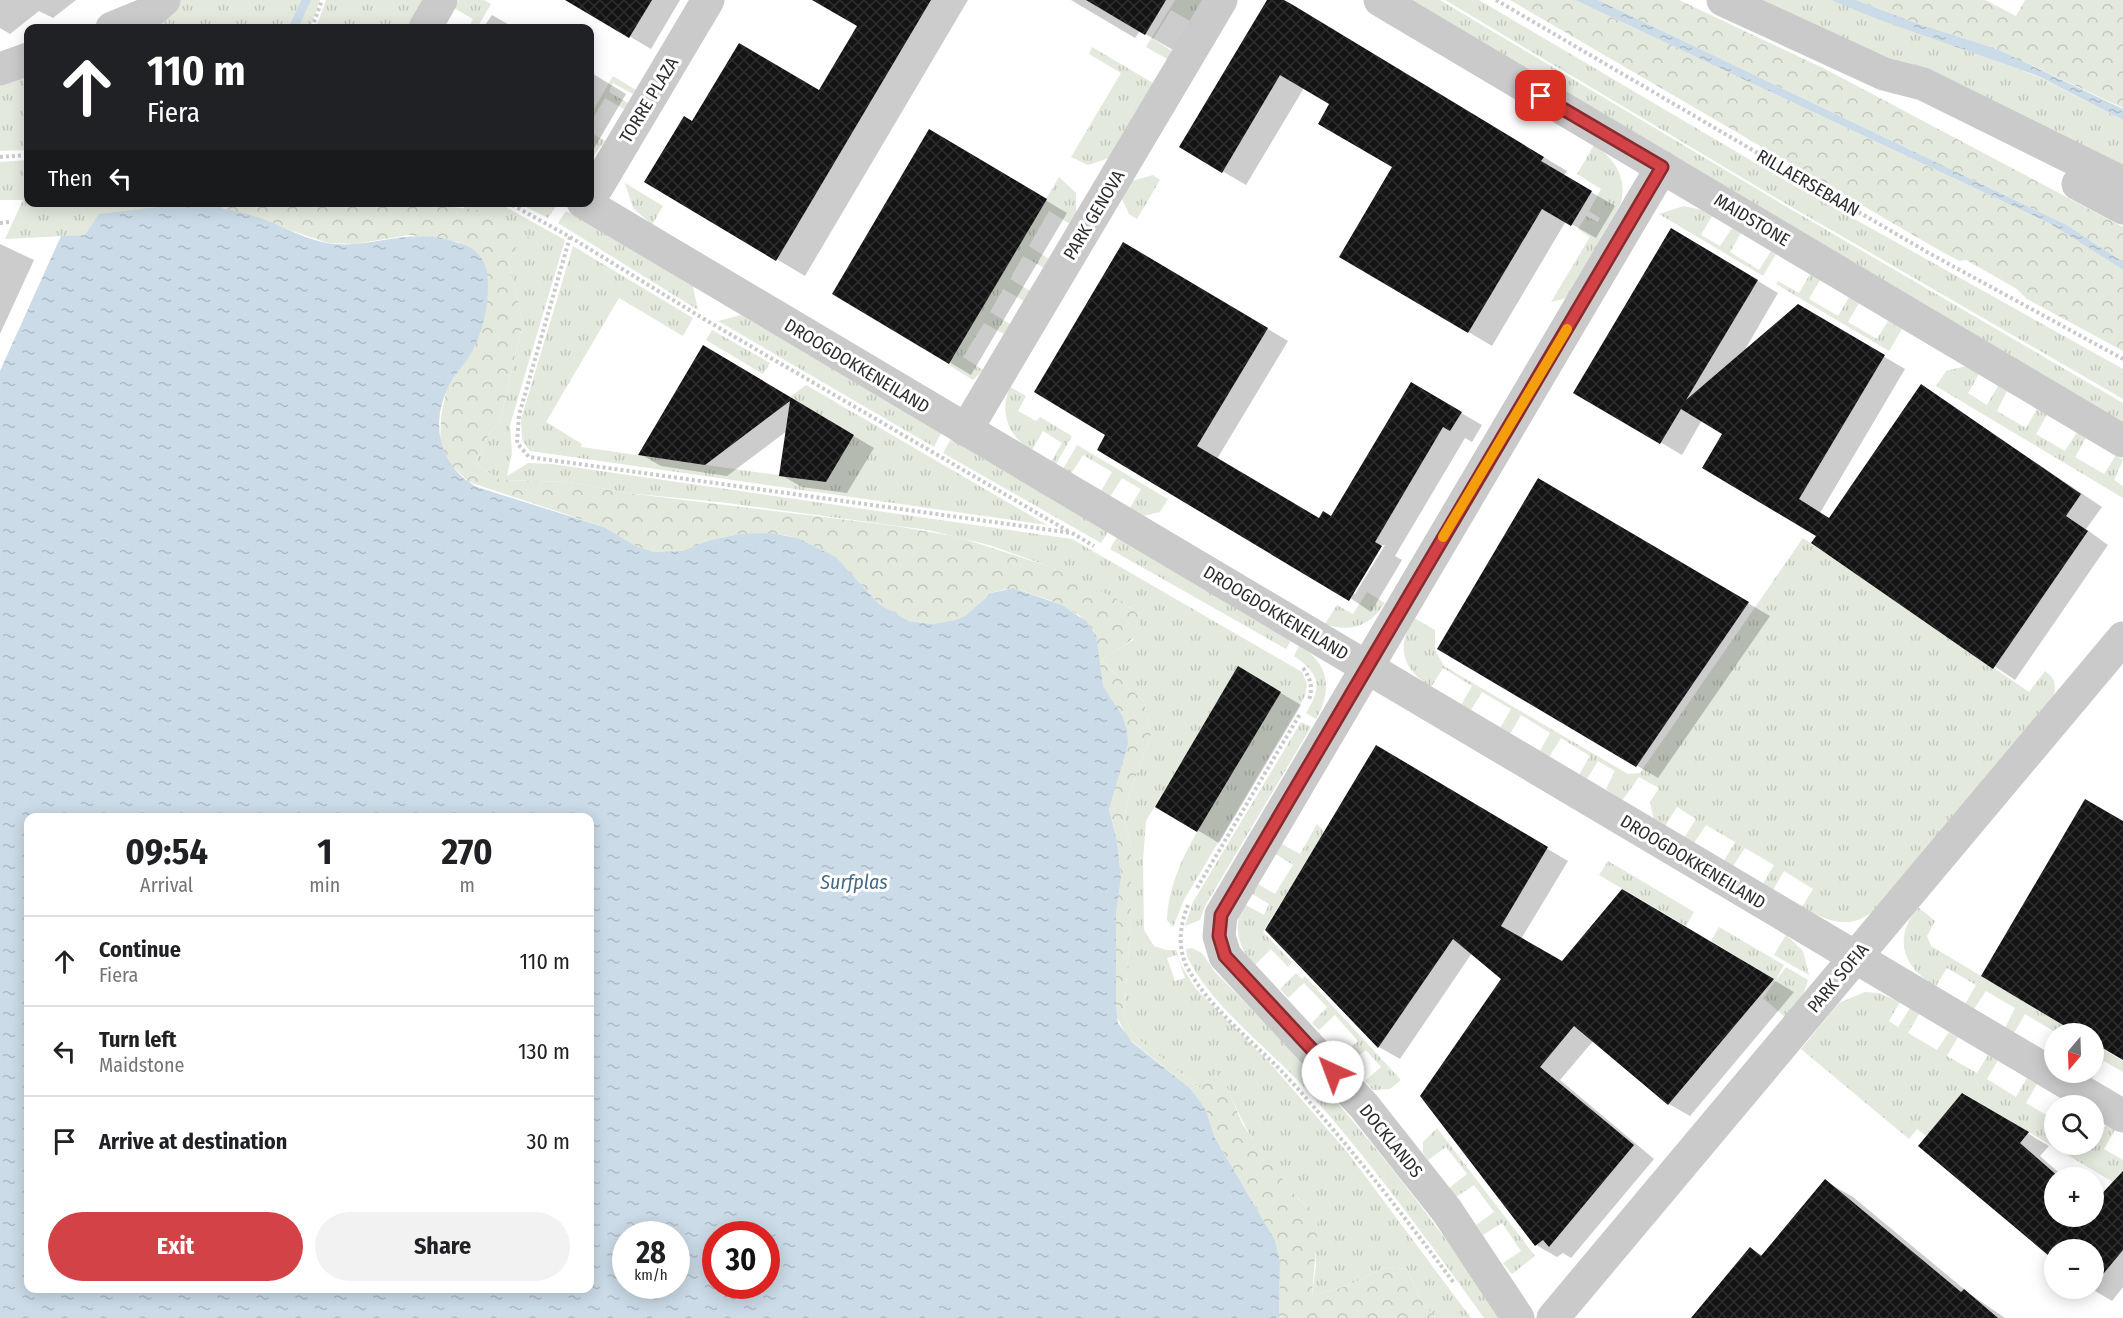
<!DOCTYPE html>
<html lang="en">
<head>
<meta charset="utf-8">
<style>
	:root { --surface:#fff; --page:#f2f2f2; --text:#202124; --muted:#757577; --line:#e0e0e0; --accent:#d24246 }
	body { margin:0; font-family:"Fira Sans Condensed",sans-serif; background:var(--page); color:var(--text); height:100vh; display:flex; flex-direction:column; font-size:22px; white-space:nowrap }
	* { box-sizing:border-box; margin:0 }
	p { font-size:20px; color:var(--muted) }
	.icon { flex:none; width:33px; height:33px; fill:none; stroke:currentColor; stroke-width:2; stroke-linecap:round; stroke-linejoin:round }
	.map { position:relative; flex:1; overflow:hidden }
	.side { position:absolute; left:24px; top:813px; width:570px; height:480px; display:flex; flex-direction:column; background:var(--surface); border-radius:12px; box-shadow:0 3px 15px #0003 }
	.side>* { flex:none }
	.top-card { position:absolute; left:24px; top:24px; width:570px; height:183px; border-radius:12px; box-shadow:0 3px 15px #0003; background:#202124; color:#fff; overflow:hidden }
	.needle { width:39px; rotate:199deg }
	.fabs { position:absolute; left:2044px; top:1023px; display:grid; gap:12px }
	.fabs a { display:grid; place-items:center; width:60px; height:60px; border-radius:50%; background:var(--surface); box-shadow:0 3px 15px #0003; font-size:30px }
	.speed { position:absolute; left:612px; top:1221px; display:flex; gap:12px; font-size:30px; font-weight:700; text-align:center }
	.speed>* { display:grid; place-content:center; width:78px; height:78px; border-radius:50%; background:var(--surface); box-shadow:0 3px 15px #0003; line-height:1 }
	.speed small { font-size:15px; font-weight:400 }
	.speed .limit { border:9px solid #d22; background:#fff; color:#111 }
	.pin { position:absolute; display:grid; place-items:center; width:51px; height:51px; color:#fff; margin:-26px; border-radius:12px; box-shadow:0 3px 9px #0006 }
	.me { position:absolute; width:66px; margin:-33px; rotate:317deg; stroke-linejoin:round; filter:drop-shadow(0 0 4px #0008) }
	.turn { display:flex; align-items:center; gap:21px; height:126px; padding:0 24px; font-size:27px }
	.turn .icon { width:78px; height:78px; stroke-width:2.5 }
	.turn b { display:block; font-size:42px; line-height:51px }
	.then { display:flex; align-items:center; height:57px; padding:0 24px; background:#0003; gap:12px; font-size:22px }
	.eta { display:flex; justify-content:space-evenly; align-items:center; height:102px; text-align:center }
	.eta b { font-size:36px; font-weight:700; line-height:42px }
	.action { display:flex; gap:12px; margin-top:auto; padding:12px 24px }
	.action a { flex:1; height:69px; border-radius:36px; background:var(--accent); color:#fff; font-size:24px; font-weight:700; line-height:69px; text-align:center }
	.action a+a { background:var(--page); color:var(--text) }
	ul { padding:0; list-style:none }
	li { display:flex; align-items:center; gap:18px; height:90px; padding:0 24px; border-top:2px solid var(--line) }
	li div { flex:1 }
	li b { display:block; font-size:22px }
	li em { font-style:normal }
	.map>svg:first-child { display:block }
	.grass { fill:url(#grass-tufts); fill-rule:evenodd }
	.forest { fill:url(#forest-crowns) }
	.water { fill:url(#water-ripples); fill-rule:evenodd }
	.shadow { fill:#0003; fill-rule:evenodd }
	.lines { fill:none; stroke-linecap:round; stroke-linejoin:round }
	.stream { stroke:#cbdbe7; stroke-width:9 }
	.building { fill:url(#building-cross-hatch) }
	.path { stroke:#cacaca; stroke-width:4; stroke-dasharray:3 3; stroke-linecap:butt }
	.minor { stroke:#cacaca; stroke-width:33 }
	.tertiary { stroke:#cacaca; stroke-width:33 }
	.route-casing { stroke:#882b2e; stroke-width:15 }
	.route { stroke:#d24246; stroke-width:10 }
	.slow { stroke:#f59e0b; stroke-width:10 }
	.labels { text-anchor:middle; stroke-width:6; stroke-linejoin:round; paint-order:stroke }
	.street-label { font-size:18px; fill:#2d2d2d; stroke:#fff }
	.water-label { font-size:20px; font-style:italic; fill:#446a86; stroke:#fff }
</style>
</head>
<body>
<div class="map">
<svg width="2123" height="1318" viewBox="0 0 2123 1318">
	<defs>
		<pattern id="grass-tufts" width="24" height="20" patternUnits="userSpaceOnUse" patternTransform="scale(1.5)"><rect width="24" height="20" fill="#e3e9dd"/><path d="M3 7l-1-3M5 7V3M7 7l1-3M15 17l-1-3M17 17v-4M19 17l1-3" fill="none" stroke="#c3c8be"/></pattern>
		<pattern id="forest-crowns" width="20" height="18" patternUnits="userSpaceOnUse" patternTransform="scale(1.5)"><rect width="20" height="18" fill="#e3e9dd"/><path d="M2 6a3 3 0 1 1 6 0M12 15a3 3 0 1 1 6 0" fill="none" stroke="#c3c8be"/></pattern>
		<pattern id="water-ripples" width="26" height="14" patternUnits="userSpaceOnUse" patternTransform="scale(1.5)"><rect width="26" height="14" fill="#cbdbe7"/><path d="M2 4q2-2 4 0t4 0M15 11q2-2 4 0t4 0" fill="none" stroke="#afbcc6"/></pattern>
		<pattern id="building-cross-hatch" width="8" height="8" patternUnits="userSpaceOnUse" patternTransform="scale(1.5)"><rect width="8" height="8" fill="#141414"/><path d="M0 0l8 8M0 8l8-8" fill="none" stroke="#2e2e2e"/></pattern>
	</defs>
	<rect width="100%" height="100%" fill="#fff"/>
	<g class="grass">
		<path d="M179,0H301L288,28H144Z"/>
		<path d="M309,0H320L310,28H296Z"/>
		<path d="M326,0H422L407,28H316Z"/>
		<path d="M459,0H484L491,4L477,28H468L473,19L454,8Z"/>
		<path d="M1175,0H1203L1190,21L1171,10L1153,39L1172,51L1167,59L1146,47Z"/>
		<path d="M1411,0H1440L1787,207L2123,403V422Z"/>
		<path d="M1445,0H1479L1774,174L2123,369V399L1788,205Z"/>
		<path d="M1762,0H1831L2037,76L2123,120V174Z"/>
		<path d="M1092,47L1153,83L1109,158L1088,165L1071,157L1121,73L1089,54Z"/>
		<path d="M28,70V150L0,151V81Z"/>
		<path d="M613,76L636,90L633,94L613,83L609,92L628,103L624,109L605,98L590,123V116Z"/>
		<path d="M590,132L605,141L593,156L590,154Z"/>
		<path d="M1594,145C1615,159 1627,177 1621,203L1567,298L1551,302L1590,237L1578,229L1586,216L1598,222L1600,218L1589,211L1601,189L1577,174Z"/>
		<path d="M28,160V202L226,203L224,208L183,204L85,235L5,239L23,200H0V162Z"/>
		<path d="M1153,175L1160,180L1137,219L1129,214L1122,199L1132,181Z"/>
		<path d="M1059,177L1076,193V213L1070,224L1049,211L1029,246L1049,259L1044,268L1023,256L1010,279L1030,291L1024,301L1003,289L990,312L1010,324L1004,334L984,323L963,357L983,370L973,380L949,365Z"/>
		<path d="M625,183L663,206L652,225L633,208Z"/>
		<path d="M465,203H495L504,206L565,240L510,425L512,452L507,476L528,463L552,464L1072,539L1302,672L1307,684L1305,696L1184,900L1173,927L1167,920C1169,871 1198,831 1222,791C1241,758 1261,725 1280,692L1238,667L1146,821L1143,860L1144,930L1154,946L1166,950H1176L1181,965L1196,989L1270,1063L1348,1153L1471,1318H1435L1419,1297L1407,1269L1386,1267L1347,1286L1312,1296L1316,1265L1313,1210C1267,1178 1241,1121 1220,1071L1199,1088L1138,1039L1130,1029L1124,1014L1131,920V846L1124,822L1127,800L1151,736L1144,702L1101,660L1133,640L1131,608L1048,566L989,545L928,530L719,502L627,493L570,482L500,480L476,464L486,438L500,421L523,322L508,262L517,246L464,209ZM1177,955L1185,978L1175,981L1167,958Z"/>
		<path d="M518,203H552L557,205L548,218Z"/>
		<path d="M1684,206L1702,210L1712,216L1701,235L1720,246L1732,228L1741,233L1730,252L1759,270L1771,251L1776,254L1763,276L1659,214Z"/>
		<path d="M566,211L693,286L698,310L558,223Z"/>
		<path d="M573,246L693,318L683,336L619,298L546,422L582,444L581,447L826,482L854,435L790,397L806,385L1047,525L530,451L522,440L521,419Z"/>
		<path d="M1810,274L1820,280L1809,299L1838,316L1849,297L1859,303L1848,322L1877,339L1888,321L1902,329L1889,351L1776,284L1778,281L1799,293Z"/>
		<path d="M741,315L941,433L934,447L718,321Z"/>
		<path d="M712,330L770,363L763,374L706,340Z"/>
		<path d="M1966,366L1979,374L1968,393L1987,405L1998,386L2007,391L1997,411L2026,428L2037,409L2047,415L2036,434L2065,451L2077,432L2086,438L2075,457L2104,474L2116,455L2123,460L2114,480L2123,486V498L1936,386L1946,371Z"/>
		<path d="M1010,387L1026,396L1018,411L1036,421L1040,417L1072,436L1056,464L1051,462L1062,443L1043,431L1032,450C1008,437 999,412 1010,387Z"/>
		<path d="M951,439L1108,532L1101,543L943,453Z"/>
		<path d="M1077,445L1168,499L1160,512L1143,516L1130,508L1141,489L1122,478L1110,497L1101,491L1112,472L1083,455L1071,474L1063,469Z"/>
		<path d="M1117,537L1291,641L1286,649L1110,549Z"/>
		<path d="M1803,538L2029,692L2045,671C2055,678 2056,684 2054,695L1876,909C1850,931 1829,922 1802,907L1813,889L1784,871L1773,890L1763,884L1774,865L1745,848L1733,866L1724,861L1735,842L1706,825L1694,843L1684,838L1696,819L1677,807L1665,826L1654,820L1650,802L1659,788L1639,777L1622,801L1606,789L1615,771L1598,761L1587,779L1579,775L1590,756L1561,738L1549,757L1540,751L1550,733L1521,715L1510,734L1500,728L1511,709L1482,692L1471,710L1461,705L1472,686L1443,668L1431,687C1403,669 1395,648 1414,618L1435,630V650L1444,666L1628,774L1640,773Z"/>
		<path d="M1367,592L1385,603C1371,626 1350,633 1325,624L1337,605L1353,614Z"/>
		<path d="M1299,646C1329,662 1333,691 1316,719L1306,713C1323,686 1320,674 1294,656Z"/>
		<path d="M1301,722L1311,727L1205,906L1200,920L1185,926L1193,902Z"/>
		<path d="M1317,824L1324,832L1263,932L1292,962L1288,967L1271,949L1255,965C1238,948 1232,926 1244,904L1264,915L1269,904L1251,893L1256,883L1275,894L1293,865L1274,853L1280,843L1300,854Z"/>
		<path d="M1608,861L1694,912L1686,926L1599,875Z"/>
		<path d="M1918,907L1935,921L1927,936L1931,946L2076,1033L2055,1034L2053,1056L2044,1051L2055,1032L2025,1014L2014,1033L2005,1028L2015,1008L1986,991L1974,1009L1965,1004L1976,985L1947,968L1936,986C1902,967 1893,938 1918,907Z"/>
		<path d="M1719,927L1784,965L1776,980L1711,941Z"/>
		<path d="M1786,935L1803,951L1809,975L1774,955Z"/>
		<path d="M1192,948L1202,953L1215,972C1324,1079 1416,1192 1501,1318H1484C1427,1239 1370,1160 1305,1088C1268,1048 1209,1004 1187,956L1186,949Z"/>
		<path d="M1786,967L1808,980L1803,995L1785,1017L1763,998Z"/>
		<path d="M1296,973L1302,979L1305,976L1401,1080L1390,1089L1373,1090L1365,1081L1381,1067L1366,1050L1349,1064L1342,1056L1358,1041L1335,1015L1319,1030L1312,1023L1327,1007L1304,983L1288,998L1280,989Z"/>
		<path d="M1865,992L1879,993L1900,1002L1889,1021L1898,1027L1910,1008L1919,1014L1908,1033L1937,1050L1949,1032L1958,1037L1947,1056L1977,1073L1988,1055L1998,1060L1987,1079L2016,1097L2027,1078L2037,1084L2026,1103L2055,1120V1144H2094L2106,1125L2115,1130L2104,1149L2123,1160V1188L1963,1093L1926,1136L1917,1129L1909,1139L1801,1049L1839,1003Z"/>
		<path d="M2094,1044L2123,1061V1072L2104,1061L2092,1079L2083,1074L2094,1072Z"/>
		<path d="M1437,1128L1535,1256L1512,1274L1503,1263L1521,1251L1502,1223L1483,1235L1476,1225L1494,1212L1474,1185L1456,1197L1449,1188L1467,1174L1446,1147L1428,1160L1423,1153V1142Z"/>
	</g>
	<g class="forest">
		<path d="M1510,0H1575L2049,223L2123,270V351L2027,299L2017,289L1966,260L1960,261L1944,253Z"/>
		<path d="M1598,0H1679L1825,69L2123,227V262L2067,225Z"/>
		<path d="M1856,0H1985L2016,16L2025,0H2123V108L1997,49L1913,22Z"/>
		<path d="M226,202L424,203L483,211L503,220L531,239L527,246H517L508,262L523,322L500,421L486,438L476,464L500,480L570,482L627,493L896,526L958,537L1048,566L1121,601L1140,616C1141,641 1120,647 1101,660L1144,702L1151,736L1127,800L1124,822L1131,846V920L1124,1014L1130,1029L1138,1039L1199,1088L1220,1070L1242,1123L1260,1151L1298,1199L1313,1210L1318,1220L1312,1296L1347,1286L1386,1267L1407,1269L1419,1297L1435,1318H1279L1280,1261L1275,1240L1215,1138L1206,1110L1191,1089L1127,1037L1116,1015V914L1121,877L1117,841L1109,809L1122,715L1103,686L1094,631L1079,615L1052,601L1020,590L1005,589L991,593L965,616L955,620L932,624L909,621L879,604L836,557L798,538L784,535L740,534L710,540L682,551L654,552L636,546L604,527L469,482L448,462L440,445L441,416L447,388L474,348L487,300L488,284L459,242L409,235L355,244L328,243L224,208Z"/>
	</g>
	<g class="water">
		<path d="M1575,0H1598L2067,225L2123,262V270L2049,223Z"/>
		<path d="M1831,0H1856L1913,22L1997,49L2123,109V120L2038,76L1880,20Z"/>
		<path d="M183,204C213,205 239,210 268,221C288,229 306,239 327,243C370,250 403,228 449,240C458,243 466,244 474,250C486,260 488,272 488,286C488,308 483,329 474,348C467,363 453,375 447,390C430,428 441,467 477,487L604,527L636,546L654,552L682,551L710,540L740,534L770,533L798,538L836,557L879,604L909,621L932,624L955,620L965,616L991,593L1013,588L1062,605L1086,621L1096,635L1103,686L1122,715L1127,731L1128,744L1109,809L1117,841L1121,877L1116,915V1007L1118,1023L1132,1042L1191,1089L1206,1110L1215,1138L1275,1240L1280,1261L1279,1318H0V371L61,236L85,235L99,214ZM28,818H590V1288H28ZM626,1234H676V1286H626ZM716,1234H766V1286H716Z"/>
	</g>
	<g class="shadow">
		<path d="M0,0H76L53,18L39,11L10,34L0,28Z"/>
		<path d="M568,0H680L651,49Z"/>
		<path d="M815,0H968L805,276L647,182L693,123L820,92L859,26Z"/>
		<path d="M1071,0H1203L1173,50L1140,31L1135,38Z"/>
		<path d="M1268,0H1281L1567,171L1564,176L1615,206L1596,238L1566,221L1492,346L1341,256L1394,167L1331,104L1304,88L1246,185L1181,147Z"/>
		<path d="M492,15L513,27L516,28H483Z"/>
		<path d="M590,72L626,94L593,150L590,148Z"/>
		<path d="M930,131L1067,213L971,375L834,293Z"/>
		<path d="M1672,230L1778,293L1743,353L1798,306L1905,369L1820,513L1830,519L1922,386L2102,507L2086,529L2108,545L2015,680L1813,543L1819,535L1724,433L1702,420L1682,455L1575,392Z"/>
		<path d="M0,244L34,260L0,334Z"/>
		<path d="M1124,244L1288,341L1217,459L1319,520L1332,518L1411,384L1482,425L1472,442L1465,438L1395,556L1402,560L1371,612L1107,434ZM1381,545H1385L1355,594L1352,593Z"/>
		<path d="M704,347L874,448L847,493L802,487L781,475L787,431L727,476L661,466L640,454Z"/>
		<path d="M1539,480L1770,616L1658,778L1439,648Z"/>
		<path d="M1239,668L1301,705L1219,843L1157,806Z"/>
		<path d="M1376,747L1568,861L1521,939L1562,963L1622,891L1794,992L1690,1116L1669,1104L1594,1040L1560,1080L1654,1159L1571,1258L1563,1253L1557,1257L1536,1245L1503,978L1472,953L1400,1059L1379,1047Z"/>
		<path d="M1963,1095L2049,1146L2040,1156L2065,1178H2055V1216H2094V1202L2123,1190V1287L2112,1301L2090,1288H2094V1250H2055V1259Z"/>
		<path d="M1825,1181L1853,1197L1970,1294L2005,1318H1693L1751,1249L1763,1256Z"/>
	</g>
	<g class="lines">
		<g class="stream">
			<path d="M293,28L306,0"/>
			<path d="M218,206L220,202"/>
		</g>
	</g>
	<g class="building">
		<path d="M565,0H652L629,38Z"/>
		<path d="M812,0H931L776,261L644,182L684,116L692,121L739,43L819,90L857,26Z"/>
		<path d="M1086,0H1166L1145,35Z"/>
		<path d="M1267,0H1284L1293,5L1544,157L1541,161L1592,191L1571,226L1542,209L1468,333L1339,257L1392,167L1318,124L1329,104L1280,75L1222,173L1179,147Z"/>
		<path d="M929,129L1047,199L949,364L832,294Z"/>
		<path d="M1671,228L1758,280L1686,400L1798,304L1885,355L1799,499L1829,518L1921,384L2081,494L2066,516L2088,531L1993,669L1811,543L1816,536L1702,468L1722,434L1681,409L1660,444L1573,393Z"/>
		<path d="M1123,242L1268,328L1197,446L1319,518L1323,511L1331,516L1411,382L1462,412L1450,431L1443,427L1375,542L1382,546L1349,601L1097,450L1105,435L1034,392Z"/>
		<path d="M703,345L854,435L826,482L779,476L790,401L705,465L638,455Z"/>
		<path d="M1538,478L1749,602L1636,767L1437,649Z"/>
		<path d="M1238,666L1281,692L1197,832L1155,807Z"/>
		<path d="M1376,745L1548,847L1501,926L1562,961L1622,889L1774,979L1668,1105L1574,1026L1540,1067L1634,1145L1549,1247L1543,1240L1535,1246L1420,1096L1501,979L1453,939L1378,1048L1265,930Z"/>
		<path d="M2085,799L2123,821V1060L2094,1043V1034H2078L1981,976Z"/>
		<path d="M1962,1093L2029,1132L2020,1143L2060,1178H2055V1216H2094V1202L2123,1171V1250L2094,1285V1250H2055V1261L1918,1146Z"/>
		<path d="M1825,1179L1961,1292L1964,1289L1998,1318H1691L1750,1247L1761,1256Z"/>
	</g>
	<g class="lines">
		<g class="path">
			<path d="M1496,0L1927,252L2123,359"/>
			<path d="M312,28L322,0"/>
			<path d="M0,157L28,155"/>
			<path d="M507,202L570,237L704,319L1068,531"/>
			<path d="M0,223L9,222"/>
			<path d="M570,237L519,415L517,443L529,457L1072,533L1094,546"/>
			<path d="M1303,668C1311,679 1313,687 1309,700"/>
			<path d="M1197,888L1300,714"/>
			<path d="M1188,905C1180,925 1177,947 1187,967C1210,1010 1255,1042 1288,1078C1348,1144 1401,1212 1454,1283"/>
		</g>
		<g class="minor">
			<path d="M1380,0L2123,441"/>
			<path d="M112,28L149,13L164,0"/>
			<path d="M425,28L441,0"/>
			<path d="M0,69L28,59"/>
			<path d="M590,199L708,0"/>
			<path d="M583,202L2123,1116"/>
			<path d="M966,430L1221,0"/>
			<path d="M1518,1318L1447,1211L1364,1106L1225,956L1219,936L1221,915L1662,167"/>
			<path d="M1553,1318L2123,638"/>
		</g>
		<g class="tertiary">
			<path d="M1723,0L1884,74L1923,84L2123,183"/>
			<path d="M2078,184L2123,208"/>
		</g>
	</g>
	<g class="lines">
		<defs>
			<path id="route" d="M1333,1072L1225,956L1219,936L1221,915L1662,167L1541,96"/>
		</defs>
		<use href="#route" class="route-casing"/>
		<use href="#route" class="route"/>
		<path class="slow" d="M1443,537L1567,329"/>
	</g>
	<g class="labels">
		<g class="street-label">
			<text transform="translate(649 100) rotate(-59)" y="6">TORRE PLAZA</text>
			<text transform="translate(1808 183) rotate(30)" y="6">RILLAERSEBAAN</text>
			<text transform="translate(1094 215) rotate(-59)" y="6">PARK GENOVA</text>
			<text transform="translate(1752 220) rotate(31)" y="6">MAIDSTONE</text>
			<text transform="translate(857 366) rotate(31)" y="6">DROOGDOKKENEILAND</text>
			<text transform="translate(1276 613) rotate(31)" y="6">DROOGDOKKENEILAND</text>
			<text transform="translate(1693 862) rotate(31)" y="6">DROOGDOKKENEILAND</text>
			<text transform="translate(1838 978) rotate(-50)" y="6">PARK SOFIA</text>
			<text transform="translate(1391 1141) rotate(51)" y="6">DOCKLANDS</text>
		</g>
		<g class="water-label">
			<text x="854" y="889">Surfplas</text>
		</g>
	</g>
</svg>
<div class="fabs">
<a><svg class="needle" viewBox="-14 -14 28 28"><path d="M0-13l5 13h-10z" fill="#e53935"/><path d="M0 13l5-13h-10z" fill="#757577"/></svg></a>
<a><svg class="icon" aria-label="search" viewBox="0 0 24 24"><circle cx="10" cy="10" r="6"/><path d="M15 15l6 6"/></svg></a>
<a>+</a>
<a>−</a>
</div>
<div class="speed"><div>28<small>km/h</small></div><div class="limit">30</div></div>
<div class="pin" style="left:1541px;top:96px;background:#d93025"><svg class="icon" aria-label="arrive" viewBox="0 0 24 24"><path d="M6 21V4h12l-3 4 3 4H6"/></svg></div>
<svg class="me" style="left:1333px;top:1072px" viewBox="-20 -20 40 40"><circle r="19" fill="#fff"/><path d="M0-13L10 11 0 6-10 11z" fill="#d24246"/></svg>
<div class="top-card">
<div class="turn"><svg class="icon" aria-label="ahead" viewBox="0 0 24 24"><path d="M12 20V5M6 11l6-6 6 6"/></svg><div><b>110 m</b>Fiera</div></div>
<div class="then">Then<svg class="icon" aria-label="left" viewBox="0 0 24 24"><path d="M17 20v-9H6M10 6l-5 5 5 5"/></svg></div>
</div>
<section class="side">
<div class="eta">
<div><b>09:54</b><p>Arrival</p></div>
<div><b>1</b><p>min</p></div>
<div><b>270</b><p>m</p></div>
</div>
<ul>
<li><svg class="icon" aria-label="ahead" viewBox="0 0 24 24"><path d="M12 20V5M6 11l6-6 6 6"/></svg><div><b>Continue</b><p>Fiera</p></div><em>110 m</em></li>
<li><svg class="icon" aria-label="left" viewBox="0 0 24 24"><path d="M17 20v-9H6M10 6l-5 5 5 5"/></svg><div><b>Turn left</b><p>Maidstone</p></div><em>130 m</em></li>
<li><svg class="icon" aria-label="arrive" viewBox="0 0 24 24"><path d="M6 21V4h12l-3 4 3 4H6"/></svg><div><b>Arrive at destination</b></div><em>30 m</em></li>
</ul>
<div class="action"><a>Exit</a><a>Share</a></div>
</section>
</div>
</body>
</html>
